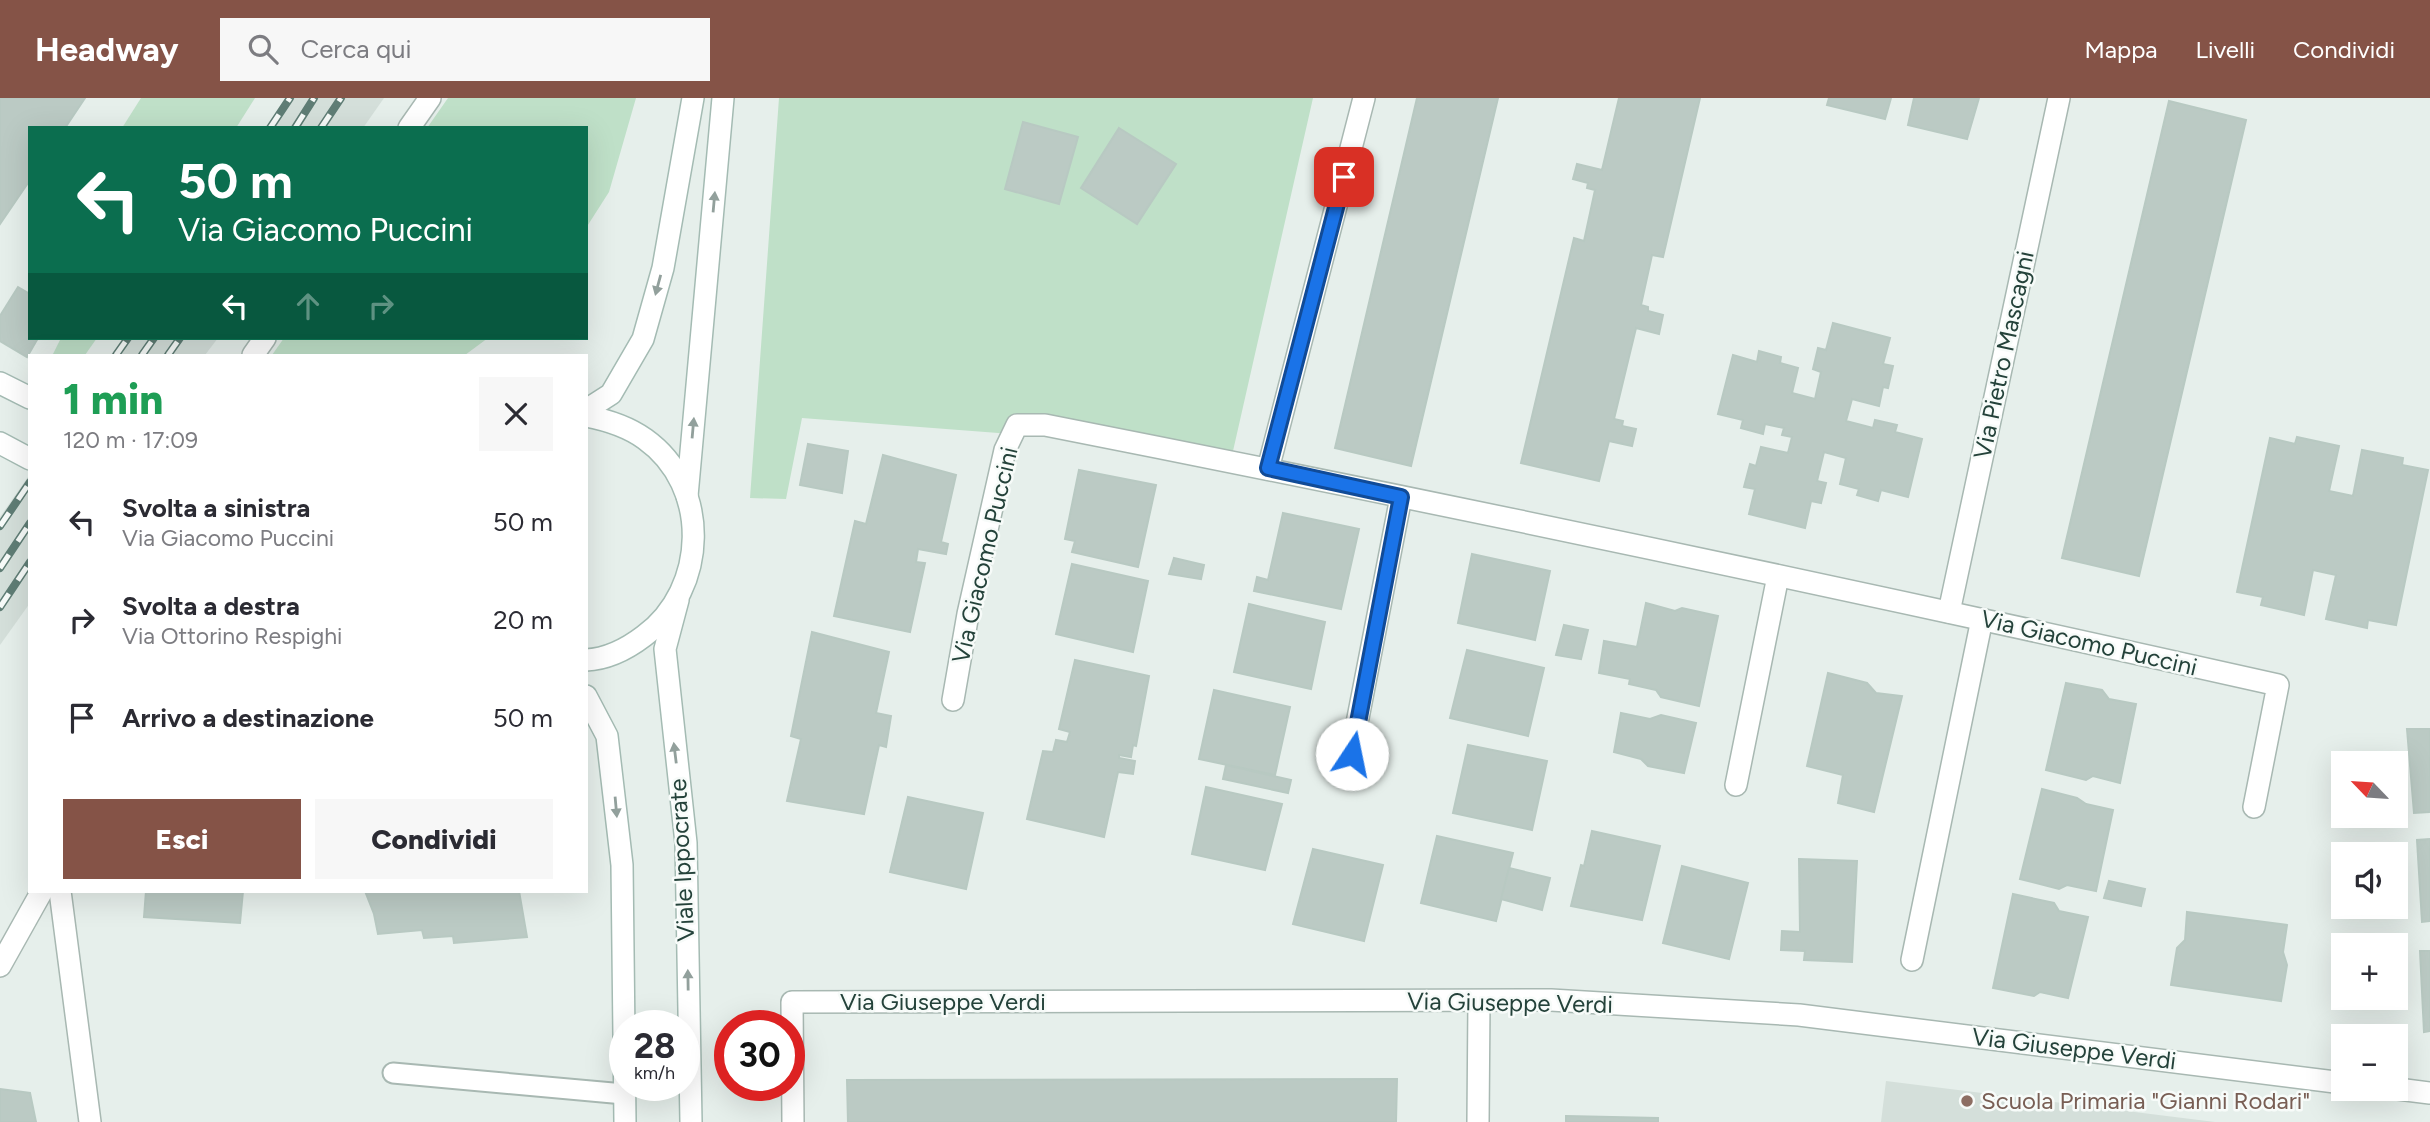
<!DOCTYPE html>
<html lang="it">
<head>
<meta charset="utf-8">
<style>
	:root { --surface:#fff; --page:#f7f7f7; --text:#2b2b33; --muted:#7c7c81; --accent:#855347 }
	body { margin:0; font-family:Figtree,sans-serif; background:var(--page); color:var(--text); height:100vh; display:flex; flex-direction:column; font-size:26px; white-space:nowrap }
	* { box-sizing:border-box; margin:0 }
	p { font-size:23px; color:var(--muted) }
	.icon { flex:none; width:38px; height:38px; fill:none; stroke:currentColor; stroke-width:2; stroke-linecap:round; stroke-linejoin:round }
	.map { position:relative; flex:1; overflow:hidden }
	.sheet { position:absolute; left:28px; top:256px; width:560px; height:539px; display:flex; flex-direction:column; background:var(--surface); border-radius:0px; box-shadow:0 7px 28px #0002 }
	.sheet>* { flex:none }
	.top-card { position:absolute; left:28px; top:28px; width:560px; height:214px; border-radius:0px; box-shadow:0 7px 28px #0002; background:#0b6e4f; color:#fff; overflow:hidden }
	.needle { width:46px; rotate:295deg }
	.fabs { position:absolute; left:2331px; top:653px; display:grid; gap:14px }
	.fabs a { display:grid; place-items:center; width:77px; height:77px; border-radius:0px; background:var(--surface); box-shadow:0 7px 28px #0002; font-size:35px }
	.speed { position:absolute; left:609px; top:912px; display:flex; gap:14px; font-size:35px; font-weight:700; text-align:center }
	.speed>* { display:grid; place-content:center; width:91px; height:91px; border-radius:50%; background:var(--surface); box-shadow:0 7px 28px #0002; line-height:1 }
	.speed small { font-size:18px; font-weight:400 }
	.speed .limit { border:10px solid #d22; background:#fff; color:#111 }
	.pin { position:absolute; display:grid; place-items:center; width:60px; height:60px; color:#fff; margin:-30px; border-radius:14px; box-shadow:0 4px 10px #0006 }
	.me { position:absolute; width:77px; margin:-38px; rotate:11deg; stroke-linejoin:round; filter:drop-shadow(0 0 5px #0008) }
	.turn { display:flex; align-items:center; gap:24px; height:147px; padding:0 35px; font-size:32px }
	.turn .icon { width:91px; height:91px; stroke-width:2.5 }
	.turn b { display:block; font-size:49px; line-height:60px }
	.lanes { display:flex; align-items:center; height:66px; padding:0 35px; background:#0003; justify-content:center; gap:35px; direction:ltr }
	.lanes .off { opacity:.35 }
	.round { display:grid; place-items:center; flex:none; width:74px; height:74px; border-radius:0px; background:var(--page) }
	.overview { display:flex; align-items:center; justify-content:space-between; height:119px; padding:0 35px }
	h1 { font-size:42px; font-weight:800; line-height:52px; color:#1e9e55 }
	.button { display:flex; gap:14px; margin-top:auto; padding:14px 35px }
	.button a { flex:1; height:80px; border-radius:0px; background:var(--accent); color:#fff; font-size:28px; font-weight:800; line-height:80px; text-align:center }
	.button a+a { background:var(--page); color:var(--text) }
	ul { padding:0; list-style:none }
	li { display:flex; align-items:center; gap:21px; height:98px; padding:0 35px }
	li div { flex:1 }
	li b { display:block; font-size:26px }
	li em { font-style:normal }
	header { display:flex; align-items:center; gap:42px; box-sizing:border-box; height:98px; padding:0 35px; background:var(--accent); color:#fff }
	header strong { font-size:33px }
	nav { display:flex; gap:38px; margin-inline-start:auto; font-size:24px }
	.search { width:490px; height:63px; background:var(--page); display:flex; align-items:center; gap:18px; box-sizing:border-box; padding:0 24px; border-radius:0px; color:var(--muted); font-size:26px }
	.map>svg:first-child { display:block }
	.built { fill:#d4dfda }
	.green { fill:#bfe0c8 }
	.building { fill:#bbcac4; stroke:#b8c9c2; stroke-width:2 }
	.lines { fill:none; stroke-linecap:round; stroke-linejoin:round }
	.lane-casing { stroke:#a8b8b2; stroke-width:23 }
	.street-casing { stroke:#a8b8b2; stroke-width:24 }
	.secondary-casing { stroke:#a4bbb3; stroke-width:24 }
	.lane { stroke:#fff; stroke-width:19 }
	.street { stroke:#fff; stroke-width:21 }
	.secondary { stroke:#fff; stroke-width:21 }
	.rail-casing { stroke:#5f7d75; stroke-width:8 }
	.rail { stroke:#f7fbf9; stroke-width:5; stroke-dasharray:16; stroke-linecap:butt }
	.oneway { fill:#92a09c }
	.route-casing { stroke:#114b97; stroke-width:18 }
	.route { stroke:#1a73e8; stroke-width:12 }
	.education-dot { fill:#8d6e63; stroke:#f7fbf9; stroke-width:2.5 }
	.labels { text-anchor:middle; stroke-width:5; stroke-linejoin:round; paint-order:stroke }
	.street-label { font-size:24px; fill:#24423a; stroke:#f7fbf9 }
	.education-label { font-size:24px; fill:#785e54; stroke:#f7fbf9; text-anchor:start }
</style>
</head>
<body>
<header>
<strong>Headway</strong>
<div class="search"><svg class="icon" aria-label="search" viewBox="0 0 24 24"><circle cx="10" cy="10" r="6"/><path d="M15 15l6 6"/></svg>Cerca qui</div>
<nav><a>Mappa</a><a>Livelli</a><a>Condividi</a></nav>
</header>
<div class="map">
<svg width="2430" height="1024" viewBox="0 0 2430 1024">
	<rect width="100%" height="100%" fill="#e6efeb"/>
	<g class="built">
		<path d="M287,0H384L363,30H267Z"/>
		<path d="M123,240H218L205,257H111Z"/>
		<path d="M30,376V505L0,547V419Z"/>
		<path d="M1886,983L2215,1024H1881Z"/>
	</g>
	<g class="green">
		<path d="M141,0H255L236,30H122Z"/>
		<path d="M448,0H636L609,94L586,130V30H427Z"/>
		<path d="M779,0H1313L1233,353L802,320L786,401L750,400Z"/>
		<path d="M61,240H97L85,257L53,256Z"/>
		<path d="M284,240H488L465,257H272Z"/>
	</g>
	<g class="building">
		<path d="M0,0H85L65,30H30V82L0,126Z"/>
		<path d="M1417,0H1498L1411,368L1335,350Z"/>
		<path d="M1619,0H1700L1663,159L1652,157L1641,207L1648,209V213L1663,217L1659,236L1636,230L1614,321L1623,323L1622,328L1636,331L1632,348L1609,343L1599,383L1521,365L1574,140L1584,143L1595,92L1587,90L1588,85L1573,81L1577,66L1602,72Z"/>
		<path d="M1829,0H1891L1885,21L1827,7Z"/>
		<path d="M1914,0H1979L1967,41L1908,27Z"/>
		<path d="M2169,3L2246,22L2139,478L2062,460Z"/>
		<path d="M1023,24L1078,39L1059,106L1005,91Z"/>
		<path d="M1119,30L1176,66L1137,126L1081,90Z"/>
		<path d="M18,189L30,196V240H38L27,259L0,243V218Z"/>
		<path d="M1833,225L1890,240L1883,266L1893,268L1888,290L1883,289L1879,308L1852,301L1846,323L1873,330L1875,322L1897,327L1895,334L1922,341L1908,399L1881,392L1878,403L1857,397L1859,391L1840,386L1846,360L1824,354L1817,383L1826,385L1821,405L1811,403L1805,430L1749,416L1755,391L1744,389L1750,366L1756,368L1761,349L1788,355L1792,339L1782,337L1784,330L1765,326L1763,336L1741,330L1743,322L1718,316L1733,257L1757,264L1759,253L1781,259L1780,265L1798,270L1792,295L1815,301L1821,274L1813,271L1818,250L1826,252Z"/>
		<path d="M2297,339L2339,348L2329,393L2353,398L2362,352L2403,360L2402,367L2428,372L2396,527L2368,522L2367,530L2326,521L2336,477L2313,472L2304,517L2261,507L2263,499L2237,494L2270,340L2295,346Z"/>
		<path d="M808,346L848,353L842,395L800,387Z"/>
		<path d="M883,357L956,377L941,444L948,446L946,456L918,451L916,464L925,465L910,534L834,518L855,423L866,426Z"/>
		<path d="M1079,372L1156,387L1138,469L1072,454L1075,443L1065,441Z"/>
		<path d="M1283,415L1359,431L1341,511L1254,493L1257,479L1268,482Z"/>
		<path d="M1472,456L1550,473L1535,542L1458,525Z"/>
		<path d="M1174,460L1204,467L1201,481L1169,476Z"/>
		<path d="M1072,466L1148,483L1133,554L1056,536Z"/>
		<path d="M1646,505L1675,513L1682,510L1718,518L1699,608L1661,599L1656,592L1629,586L1630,581L1599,575L1604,543L1637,549Z"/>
		<path d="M1249,506L1325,524L1311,591L1234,574Z"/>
		<path d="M1564,527L1588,532L1581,561L1556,557Z"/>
		<path d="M812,534L889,554L876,615L891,618L886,649L879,647L864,716L787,703L801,641L791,638Z"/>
		<path d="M1467,552L1544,570L1528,638L1450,620Z"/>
		<path d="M1075,562L1149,578L1136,648L1133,647L1131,659L1119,657V660L1135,663L1133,676L1118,674L1104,739L1027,721L1043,653L1053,654L1056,642L1067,644L1070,634L1059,631Z"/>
		<path d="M1828,575L1867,585L1876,595L1902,598L1874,714L1838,705L1843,677L1807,668Z"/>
		<path d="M2066,585L2102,592L2109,601L2136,606L2120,685L2093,678L2086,682L2046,672Z"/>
		<path d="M1214,592L1290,609L1275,677L1199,661Z"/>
		<path d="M1621,615L1650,621L1661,617L1696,625L1684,675L1648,668L1641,661L1614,654Z"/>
		<path d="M2407,631H2430V714L2414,715Z"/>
		<path d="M1468,647L1547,663L1532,732L1453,715Z"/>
		<path d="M1226,667L1291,682L1288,695L1223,681Z"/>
		<path d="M1206,689L1282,706L1265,772L1192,756Z"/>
		<path d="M2042,691L2077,700L2086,706L2113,712L2096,793L2067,787L2059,791L2020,781Z"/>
		<path d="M908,699L983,715L966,791L890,774Z"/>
		<path d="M1592,733L1660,748L1642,822L1571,808L1581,767L1584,768Z"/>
		<path d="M1437,738L1513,755L1496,823L1421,805Z"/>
		<path d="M2430,741V823L2422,824L2417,742Z"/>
		<path d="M1313,751L1383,767L1364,843L1293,826Z"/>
		<path d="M1799,761L1857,763L1852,864L1804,862L1805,853L1781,852L1782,833L1800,834Z"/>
		<path d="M1682,768L1748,785L1729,861L1663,845Z"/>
		<path d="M1509,770L1550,780L1542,812L1501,801Z"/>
		<path d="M2109,783L2145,791L2141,808L2104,800Z"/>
		<path d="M146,793H243L240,825L144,819Z"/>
		<path d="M365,793H519L527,839L454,845L453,838L424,840L422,832L378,836L374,816Z"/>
		<path d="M2013,796L2054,805L2059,813L2088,819L2068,900L2040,894L2034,898L1993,890Z"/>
		<path d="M2187,814L2287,827L2283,854L2287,867L2281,903L2171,887L2177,850L2185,842Z"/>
		<path d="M2420,853H2430V933L2424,934Z"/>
		<path d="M1397,981L1396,1024H848L847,982Z"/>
		<path d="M0,991L30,995L36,1024H0Z"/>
		<path d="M1566,1018L1658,1020V1024H1566Z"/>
	</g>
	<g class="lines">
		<defs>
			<path id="lane" d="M393,975L624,996"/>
			<g id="street">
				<path d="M409,30L430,0"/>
				<path d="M253,257L265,240"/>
				<path d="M1268,371L1364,0"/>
				<path d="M1949,514L2059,0"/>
				<path d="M953,602L968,516L1005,352L1017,327H1045C1457,408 1868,495 2278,587L2254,709"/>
				<path d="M1351,656L1401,399"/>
				<path d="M1736,687L1778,478"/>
				<path d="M60,793L90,1024"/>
				<path d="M1912,862L1982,521"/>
				<path d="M0,868L42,793"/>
				<path d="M2390,990L2430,995"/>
				<path d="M793,1024L792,904L1551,902L1799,917L2343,985"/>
				<path d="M1478,1024L1479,903"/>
			</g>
			<g id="secondary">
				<path d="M0,285L30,300"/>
				<path d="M586,312L611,296L643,241L663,170L693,0"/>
				<path d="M586,318C607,322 627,328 645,341C711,388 708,491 644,538C627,551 608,561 586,562"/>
				<path d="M0,345L30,361"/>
				<path d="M687,398L723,0"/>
				<path d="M678,502L665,551L686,745L691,1024"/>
				<path d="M586,598L607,638L622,767L625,1024"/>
			</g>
		</defs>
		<use href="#lane" class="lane-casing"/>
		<use href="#street" class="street-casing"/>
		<use href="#secondary" class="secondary-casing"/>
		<use href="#lane" class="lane"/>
		<use href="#street" class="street"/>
		<use href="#secondary" class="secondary"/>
		<defs>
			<g id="rail">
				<path d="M270,30L290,0"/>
				<path d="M295,30L314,0"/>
				<path d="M321,30L341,0"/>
				<path d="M116,257L128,240"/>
				<path d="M142,257L154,240"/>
				<path d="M168,257L180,240"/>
				<path d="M0,428L30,384"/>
				<path d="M0,470L30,425"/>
				<path d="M0,509L30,464"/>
			</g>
		</defs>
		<use href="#rail" class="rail-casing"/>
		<use href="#rail" class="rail"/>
	</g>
	<defs><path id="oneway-solid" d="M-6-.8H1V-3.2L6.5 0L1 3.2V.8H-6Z" transform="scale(1.75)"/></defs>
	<g class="oneway">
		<use href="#oneway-solid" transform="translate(714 104) rotate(-85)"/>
		<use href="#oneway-solid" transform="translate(658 187) rotate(105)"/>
		<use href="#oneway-solid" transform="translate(693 330) rotate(-85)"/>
		<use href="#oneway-solid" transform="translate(675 655) rotate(-97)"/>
		<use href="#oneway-solid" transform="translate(616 709) rotate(85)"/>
		<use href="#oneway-solid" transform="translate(688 882) rotate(-91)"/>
	</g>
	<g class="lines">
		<defs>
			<path id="route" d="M1344,79L1268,370L1401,399L1352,656"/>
		</defs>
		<use href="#route" class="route-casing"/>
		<use href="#route" class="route"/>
	</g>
	<circle class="education-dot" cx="1967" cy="1003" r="7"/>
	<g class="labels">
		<g class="street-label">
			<text transform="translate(2004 257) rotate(-78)" y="8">Via Pietro Mascagni</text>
			<text transform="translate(985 457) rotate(-77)" y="8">Via Giacomo Puccini</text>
			<text transform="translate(2089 545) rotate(13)" y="8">Via Giacomo Puccini</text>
			<text transform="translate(682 762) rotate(-93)" y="8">Viale Ippocrate</text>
			<text x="943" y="912">Via Giuseppe Verdi</text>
			<text transform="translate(1510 905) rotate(1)" y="8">Via Giuseppe Verdi</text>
			<text transform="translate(2074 951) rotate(7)" y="8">Via Giuseppe Verdi</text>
		</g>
		<g class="education-label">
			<text x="1981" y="1011">Scuola Primaria "Gianni Rodari"</text>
		</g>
	</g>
</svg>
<div class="fabs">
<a><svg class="needle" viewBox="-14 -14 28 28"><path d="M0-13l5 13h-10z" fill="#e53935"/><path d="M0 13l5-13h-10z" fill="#7c7c81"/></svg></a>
<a><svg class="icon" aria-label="sound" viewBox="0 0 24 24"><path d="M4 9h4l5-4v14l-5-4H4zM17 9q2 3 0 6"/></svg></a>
<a>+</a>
<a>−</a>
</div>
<div class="speed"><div>28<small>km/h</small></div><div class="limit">30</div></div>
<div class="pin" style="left:1344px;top:79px;background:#d93025"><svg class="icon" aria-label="arrive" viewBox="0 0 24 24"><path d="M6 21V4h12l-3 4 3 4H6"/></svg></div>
<svg class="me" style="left:1352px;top:656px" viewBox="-20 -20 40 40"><circle r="19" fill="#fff"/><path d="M0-13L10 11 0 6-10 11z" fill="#1a73e8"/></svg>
<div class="top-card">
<div class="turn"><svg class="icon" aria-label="left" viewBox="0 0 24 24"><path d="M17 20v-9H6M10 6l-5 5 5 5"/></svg><div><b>50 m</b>Via Giacomo Puccini</div></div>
<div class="lanes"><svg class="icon" aria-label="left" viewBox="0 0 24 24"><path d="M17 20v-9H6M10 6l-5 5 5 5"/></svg><svg class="icon off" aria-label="ahead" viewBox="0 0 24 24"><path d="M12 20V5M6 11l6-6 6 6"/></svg><svg class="icon off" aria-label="right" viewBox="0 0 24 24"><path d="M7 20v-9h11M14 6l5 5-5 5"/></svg></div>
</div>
<section class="sheet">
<div class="overview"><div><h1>1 min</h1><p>120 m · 17:09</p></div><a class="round"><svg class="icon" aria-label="close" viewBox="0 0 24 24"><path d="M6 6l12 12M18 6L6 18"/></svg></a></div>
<ul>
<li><svg class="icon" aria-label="left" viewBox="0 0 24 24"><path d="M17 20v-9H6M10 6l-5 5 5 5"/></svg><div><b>Svolta a sinistra</b><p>Via Giacomo Puccini</p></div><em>50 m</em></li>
<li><svg class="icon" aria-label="right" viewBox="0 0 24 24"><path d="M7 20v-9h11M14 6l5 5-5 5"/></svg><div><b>Svolta a destra</b><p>Via Ottorino Respighi</p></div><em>20 m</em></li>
<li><svg class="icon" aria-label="arrive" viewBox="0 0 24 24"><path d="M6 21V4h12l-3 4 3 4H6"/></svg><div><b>Arrivo a destinazione</b></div><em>50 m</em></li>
</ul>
<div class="button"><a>Esci</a><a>Condividi</a></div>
</section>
</div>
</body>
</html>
